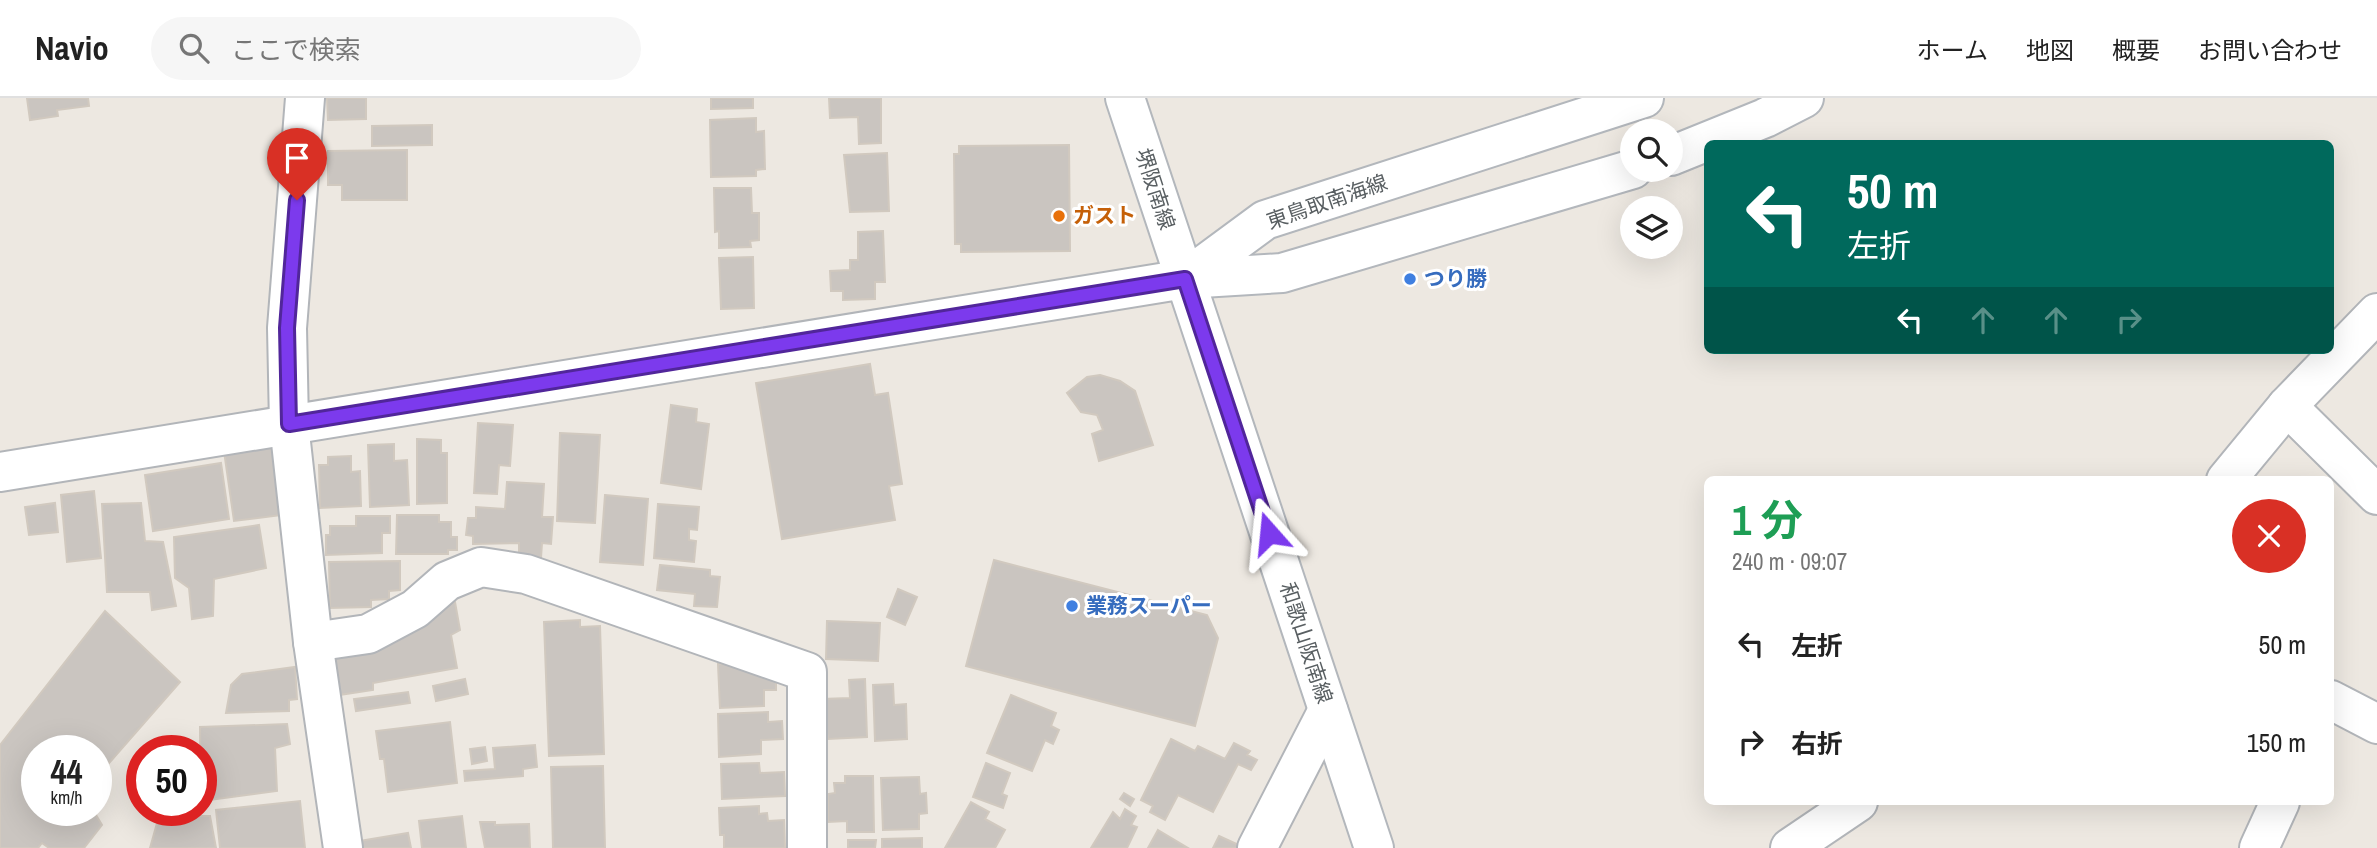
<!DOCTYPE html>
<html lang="ja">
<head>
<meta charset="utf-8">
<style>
	:root { --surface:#fff; --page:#f6f6f6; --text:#222; --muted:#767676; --line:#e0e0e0 }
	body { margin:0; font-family:"Archivo Narrow","Noto Sans JP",sans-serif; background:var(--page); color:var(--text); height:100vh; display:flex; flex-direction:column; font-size:26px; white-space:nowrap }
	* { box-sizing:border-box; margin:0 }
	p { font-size:23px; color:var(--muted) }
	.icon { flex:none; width:38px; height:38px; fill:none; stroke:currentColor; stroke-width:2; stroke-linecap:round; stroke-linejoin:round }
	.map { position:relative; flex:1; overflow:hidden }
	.sheet { position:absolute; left:1704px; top:378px; width:630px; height:329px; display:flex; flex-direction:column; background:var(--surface); border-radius:10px; box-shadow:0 7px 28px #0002 }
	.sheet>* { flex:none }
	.banner { position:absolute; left:1704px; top:42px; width:630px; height:214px; border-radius:10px; box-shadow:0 7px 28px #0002; background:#00695c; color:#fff; overflow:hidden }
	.tools { position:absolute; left:1620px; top:21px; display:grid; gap:14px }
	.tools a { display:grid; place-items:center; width:63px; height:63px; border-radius:50%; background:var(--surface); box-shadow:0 7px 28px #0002; font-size:35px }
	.speed { position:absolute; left:21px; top:637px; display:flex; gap:14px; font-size:35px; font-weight:700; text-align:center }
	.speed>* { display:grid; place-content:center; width:91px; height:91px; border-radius:50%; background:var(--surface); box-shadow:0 7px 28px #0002; line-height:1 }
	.speed small { font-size:18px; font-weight:400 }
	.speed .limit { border:10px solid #d22; background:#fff; color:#111 }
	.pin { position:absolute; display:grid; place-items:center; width:60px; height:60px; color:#fff; margin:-72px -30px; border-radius:50% 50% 50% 0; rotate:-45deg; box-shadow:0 0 7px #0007 }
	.pin .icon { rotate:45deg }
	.me { position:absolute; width:77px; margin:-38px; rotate:342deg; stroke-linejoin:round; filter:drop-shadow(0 0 5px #0008) }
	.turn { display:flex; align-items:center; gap:24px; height:147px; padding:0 28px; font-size:32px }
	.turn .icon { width:91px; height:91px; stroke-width:2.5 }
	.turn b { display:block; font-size:49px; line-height:60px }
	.lanes { display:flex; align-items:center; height:66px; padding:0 28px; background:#0003; justify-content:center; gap:35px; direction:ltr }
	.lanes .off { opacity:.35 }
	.round { display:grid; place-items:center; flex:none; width:74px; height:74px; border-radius:37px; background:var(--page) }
	.summary { display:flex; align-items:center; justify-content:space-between; height:119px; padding:0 28px }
	h1 { font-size:42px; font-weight:700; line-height:52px; color:#1e9e55 }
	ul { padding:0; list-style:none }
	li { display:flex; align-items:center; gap:21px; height:98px; padding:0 28px }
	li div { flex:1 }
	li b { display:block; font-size:26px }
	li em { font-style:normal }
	header { display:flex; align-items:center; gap:42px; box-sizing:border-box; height:98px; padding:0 35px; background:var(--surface); border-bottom:2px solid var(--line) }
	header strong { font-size:33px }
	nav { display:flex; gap:38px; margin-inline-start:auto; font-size:24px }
	.search { width:490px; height:63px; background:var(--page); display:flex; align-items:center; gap:18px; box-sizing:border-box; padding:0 24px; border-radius:38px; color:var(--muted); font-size:26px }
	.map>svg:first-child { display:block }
	.building { fill:#cac5c0; stroke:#d1c9bf; stroke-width:2 }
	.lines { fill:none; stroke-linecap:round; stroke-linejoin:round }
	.minor-casing { stroke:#b2b5b9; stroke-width:42 }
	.tertiary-casing { stroke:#b2b5b9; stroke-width:42 }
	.secondary-casing { stroke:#b3b7bc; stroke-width:42 }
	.minor { stroke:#fff; stroke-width:38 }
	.tertiary { stroke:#fff; stroke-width:38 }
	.secondary { stroke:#fff; stroke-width:38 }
	.route-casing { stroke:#51269a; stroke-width:18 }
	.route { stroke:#7c3aed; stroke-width:12 }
	.food-dot { fill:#e8710a; stroke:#fff; stroke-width:2.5 }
	.shop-dot { fill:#3f7fe0; stroke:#fff; stroke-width:2.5 }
	.labels { text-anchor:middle; stroke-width:6; stroke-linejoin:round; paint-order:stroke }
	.street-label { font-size:21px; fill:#595f62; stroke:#fff }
	.food-label { font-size:21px; font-weight:bold; fill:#c56008; stroke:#fff; text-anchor:start }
	.shop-label { font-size:21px; font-weight:bold; fill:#366cbe; stroke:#fff; text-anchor:start }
</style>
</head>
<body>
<header>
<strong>Navio</strong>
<div class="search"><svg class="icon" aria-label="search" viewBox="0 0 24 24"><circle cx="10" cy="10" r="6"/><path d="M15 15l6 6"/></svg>ここで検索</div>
<nav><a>ホーム</a><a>地図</a><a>概要</a><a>お問い合わせ</a></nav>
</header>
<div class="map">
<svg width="2377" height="750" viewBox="0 0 2377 750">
	<rect width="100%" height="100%" fill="#ede8e1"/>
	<g class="building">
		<path d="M27,0H88L89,8L57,12L58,18L30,22Z"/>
		<path d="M327,0H366V21L328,22Z"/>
		<path d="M711,0H753V10L711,11Z"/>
		<path d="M829,0H881V45L859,46L858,19L830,20Z"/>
		<path d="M756,20V34L764,33L765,71L756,72V78L711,79L710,22Z"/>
		<path d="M432,27V47L372,48V28Z"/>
		<path d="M1069,47L1070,153L961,154V146H955L954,56H959V48Z"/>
		<path d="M407,52V102H342V87H328V53Z"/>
		<path d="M887,55L889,113L850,114L844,57Z"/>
		<path d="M714,90H751L752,115H759V142L750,143L751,149L719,150V133L715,134Z"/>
		<path d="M883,133L885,184H875V201L843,202V193H831L830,173L850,172V162H858V134Z"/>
		<path d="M753,159L754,210L721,211L719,160Z"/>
		<path d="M870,266L875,297L888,295L902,386L889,388L895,422L782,441L756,285Z"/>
		<path d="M1100,277L1120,283L1135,293L1153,347L1099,363L1092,336L1103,332L1097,317L1081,314L1067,295L1087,279Z"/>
		<path d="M671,307L697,311L696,324L709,326L701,391L661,385Z"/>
		<path d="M478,325L513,327L510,368L499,367L497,396L474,395Z"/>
		<path d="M560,335L600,337L595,425L557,423Z"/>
		<path d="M417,341L441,342V355H447V405L417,406Z"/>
		<path d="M394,346V363L407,362L409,407L370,409L368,347Z"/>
		<path d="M273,347L282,417L234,423L224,353Z"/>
		<path d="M351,358V374L360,373L361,408L320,410L319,367H328V359Z"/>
		<path d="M221,365L229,421L153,433L145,377Z"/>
		<path d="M507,384L544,386L542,419H553L551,446L542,445L541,460L519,455V445L473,446V438L466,437L468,420H476V409L505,411Z"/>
		<path d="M94,393L101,460L67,464L61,397Z"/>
		<path d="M605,397L648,401L643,467L600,464Z"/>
		<path d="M55,405L58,434L29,437L25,409Z"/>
		<path d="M141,405L145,443L163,444L176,508L152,512L150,494H107L102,406Z"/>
		<path d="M658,406L699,409L697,432L689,431V442L696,443L694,464L654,460Z"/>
		<path d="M397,417H439V424H451V439H457V452H448V456H396Z"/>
		<path d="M356,418H390V435H382V455L326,457V437H330V428H356Z"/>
		<path d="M259,427L266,470L214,481L213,518L192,521L189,490L175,480L174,439Z"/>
		<path d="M994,462L1207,517L1218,540L1195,628L966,568Z"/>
		<path d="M400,463V492L389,493V501L371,502V509L330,510L329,464Z"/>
		<path d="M660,467L710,472V478L720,479L717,509L694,508L695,496L657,492Z"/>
		<path d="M898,491L917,499L905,527L887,519Z"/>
		<path d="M442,501L455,504L460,532L451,537L457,570L373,585V592L339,597L333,555Z"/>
		<path d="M105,513L180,584L96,680V653H37V712H93L102,727L84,750H49L42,745L38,750H0V647Z"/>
		<path d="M580,522V529L600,528L604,656L549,658L544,524Z"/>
		<path d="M827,523L880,525L878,563L826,561Z"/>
		<path d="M718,566H740V571L763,570L776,574V592H764V608L720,610Z"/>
		<path d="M295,569L297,601L289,602V613L226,615L231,587L242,576Z"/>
		<path d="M465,581L468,596L436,603L433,588Z"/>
		<path d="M865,581L867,639L828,641L822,601L850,600L849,582Z"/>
		<path d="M893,586L894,607L906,606L907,641L875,643L873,587Z"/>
		<path d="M408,594L410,605L356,613L354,601Z"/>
		<path d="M1011,597L1056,615L1051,628L1059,632L1053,646L1045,642L1032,673L987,655Z"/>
		<path d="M768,614V624L782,623L783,641L761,642V656L719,659L718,616Z"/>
		<path d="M450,624L457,685L388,694L384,661H380L376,633Z"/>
		<path d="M287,626L290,646L275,650L277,693L201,703L200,629Z"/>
		<path d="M1171,641L1195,653L1198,648L1225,661L1234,645L1250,653L1247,657L1257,662L1251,672L1238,666L1213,714L1178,697L1165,722L1150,714L1153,708L1141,702Z"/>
		<path d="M535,647L537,669L523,671V678L465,683L464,673L495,671L493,650Z"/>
		<path d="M485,649L487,663L472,666L470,651Z"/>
		<path d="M759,665L760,675L784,674L785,698L722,701L721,666Z"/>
		<path d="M986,665L1010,675L1002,696L1007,698L1003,710L973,699Z"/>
		<path d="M603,668L605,750H553L551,669Z"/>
		<path d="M845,678H873L874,734H847V723L828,724V696L835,695L834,685H845Z"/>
		<path d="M919,679L920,696L926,695L927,715L919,716V731L883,732L881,680Z"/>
		<path d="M1124,695L1134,701L1130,708L1120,701Z"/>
		<path d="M300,703L305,750H220L216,712Z"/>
		<path d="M971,704L989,714L985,721L1005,732L995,750H945Z"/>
		<path d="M759,708V716L767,715L768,723L784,722L785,750H724V737H720L719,710Z"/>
		<path d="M1125,711L1136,718L1131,727L1137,729L1127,750H1091L1113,714L1120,721Z"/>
		<path d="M159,718H210L216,750H150Z"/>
		<path d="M462,718L466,750H422L419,723Z"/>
		<path d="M480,724H495V727L529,726L530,750H485Z"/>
		<path d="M1158,732L1188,750H1148Z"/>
		<path d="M408,735L411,750H360L359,743Z"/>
		<path d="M1219,738L1241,748L1240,750H1213Z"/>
		<path d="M922,740V750H882V741Z"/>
		<path d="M848,742H876L875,750H848Z"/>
	</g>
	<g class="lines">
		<defs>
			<g id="minor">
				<path d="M305,0L287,230L289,326L313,544L343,750"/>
				<path d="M2287,308L2377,397"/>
				<path d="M2226,382L2287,308L2377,215"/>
				<path d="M313,544L368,536L415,511L447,483L481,469L526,476L807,574V750"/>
				<path d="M2331,602L2377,626"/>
				<path d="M1257,750L1328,612"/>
				<path d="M1790,750L1858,704"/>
				<path d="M2259,750L2280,704"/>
			</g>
			<path id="tertiary" d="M0,374L1185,181"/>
			<g id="secondary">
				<path d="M1125,0L1374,750"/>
				<path d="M1671,58L1765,20L1804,0"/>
				<path d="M1185,181L1265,122L1644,0"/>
				<path d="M1185,181L1282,175L1633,71"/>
			</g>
		</defs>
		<use href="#minor" class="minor-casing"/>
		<use href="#tertiary" class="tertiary-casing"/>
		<use href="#secondary" class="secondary-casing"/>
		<use href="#minor" class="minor"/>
		<use href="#tertiary" class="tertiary"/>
		<use href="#secondary" class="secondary"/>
	</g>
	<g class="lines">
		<defs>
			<path id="route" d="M297,102L287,230L289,326L1185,181L1269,435"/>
		</defs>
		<use href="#route" class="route-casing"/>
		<use href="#route" class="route"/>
	</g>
	<circle class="food-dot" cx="1059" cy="118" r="7"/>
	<g class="shop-dot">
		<circle cx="1410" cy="181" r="7"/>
		<circle cx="1072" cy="508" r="7"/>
	</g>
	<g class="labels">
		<g class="street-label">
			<text transform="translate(1155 91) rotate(72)" y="7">堺阪南線</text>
			<text transform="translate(1327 104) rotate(-19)" y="7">東鳥取南海線</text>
			<text transform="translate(1306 545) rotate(72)" y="7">和歌山阪南線</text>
		</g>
		<g class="food-label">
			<text x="1073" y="125">ガスト</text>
		</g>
		<g class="shop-label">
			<text x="1424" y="188">つり勝</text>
			<text x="1086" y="515">業務スーパー</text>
		</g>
	</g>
</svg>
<div class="tools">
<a><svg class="icon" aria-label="search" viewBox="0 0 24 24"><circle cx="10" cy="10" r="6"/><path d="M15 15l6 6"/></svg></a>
<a><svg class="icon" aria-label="layers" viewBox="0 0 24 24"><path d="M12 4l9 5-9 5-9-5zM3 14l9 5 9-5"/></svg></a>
</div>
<div class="speed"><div>44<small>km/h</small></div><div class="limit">50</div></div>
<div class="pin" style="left:297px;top:102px;background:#d93025"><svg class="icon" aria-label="arrive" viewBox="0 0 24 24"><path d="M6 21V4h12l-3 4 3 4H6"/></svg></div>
<svg class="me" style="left:1269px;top:435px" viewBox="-20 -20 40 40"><path d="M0-17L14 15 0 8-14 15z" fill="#7c3aed" stroke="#fff" stroke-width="4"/></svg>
<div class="banner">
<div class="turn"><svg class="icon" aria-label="left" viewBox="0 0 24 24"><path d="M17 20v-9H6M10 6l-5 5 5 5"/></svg><div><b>50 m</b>左折</div></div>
<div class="lanes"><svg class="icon" aria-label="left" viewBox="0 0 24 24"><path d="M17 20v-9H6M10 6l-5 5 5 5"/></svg><svg class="icon off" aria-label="ahead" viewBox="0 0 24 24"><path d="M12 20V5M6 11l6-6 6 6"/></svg><svg class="icon off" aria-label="ahead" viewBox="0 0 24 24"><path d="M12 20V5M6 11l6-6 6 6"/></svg><svg class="icon off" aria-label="right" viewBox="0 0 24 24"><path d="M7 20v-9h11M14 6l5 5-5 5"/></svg></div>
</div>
<section class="sheet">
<div class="summary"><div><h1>1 分</h1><p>240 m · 09:07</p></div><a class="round" style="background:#d93025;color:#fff"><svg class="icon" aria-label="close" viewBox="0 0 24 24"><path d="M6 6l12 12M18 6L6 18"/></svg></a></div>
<ul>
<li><svg class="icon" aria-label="left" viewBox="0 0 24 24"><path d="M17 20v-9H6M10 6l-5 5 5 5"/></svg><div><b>左折</b></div><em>50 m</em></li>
<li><svg class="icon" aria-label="right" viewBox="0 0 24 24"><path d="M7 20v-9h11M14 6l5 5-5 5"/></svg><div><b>右折</b></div><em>150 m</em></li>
</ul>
</section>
</div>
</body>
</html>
